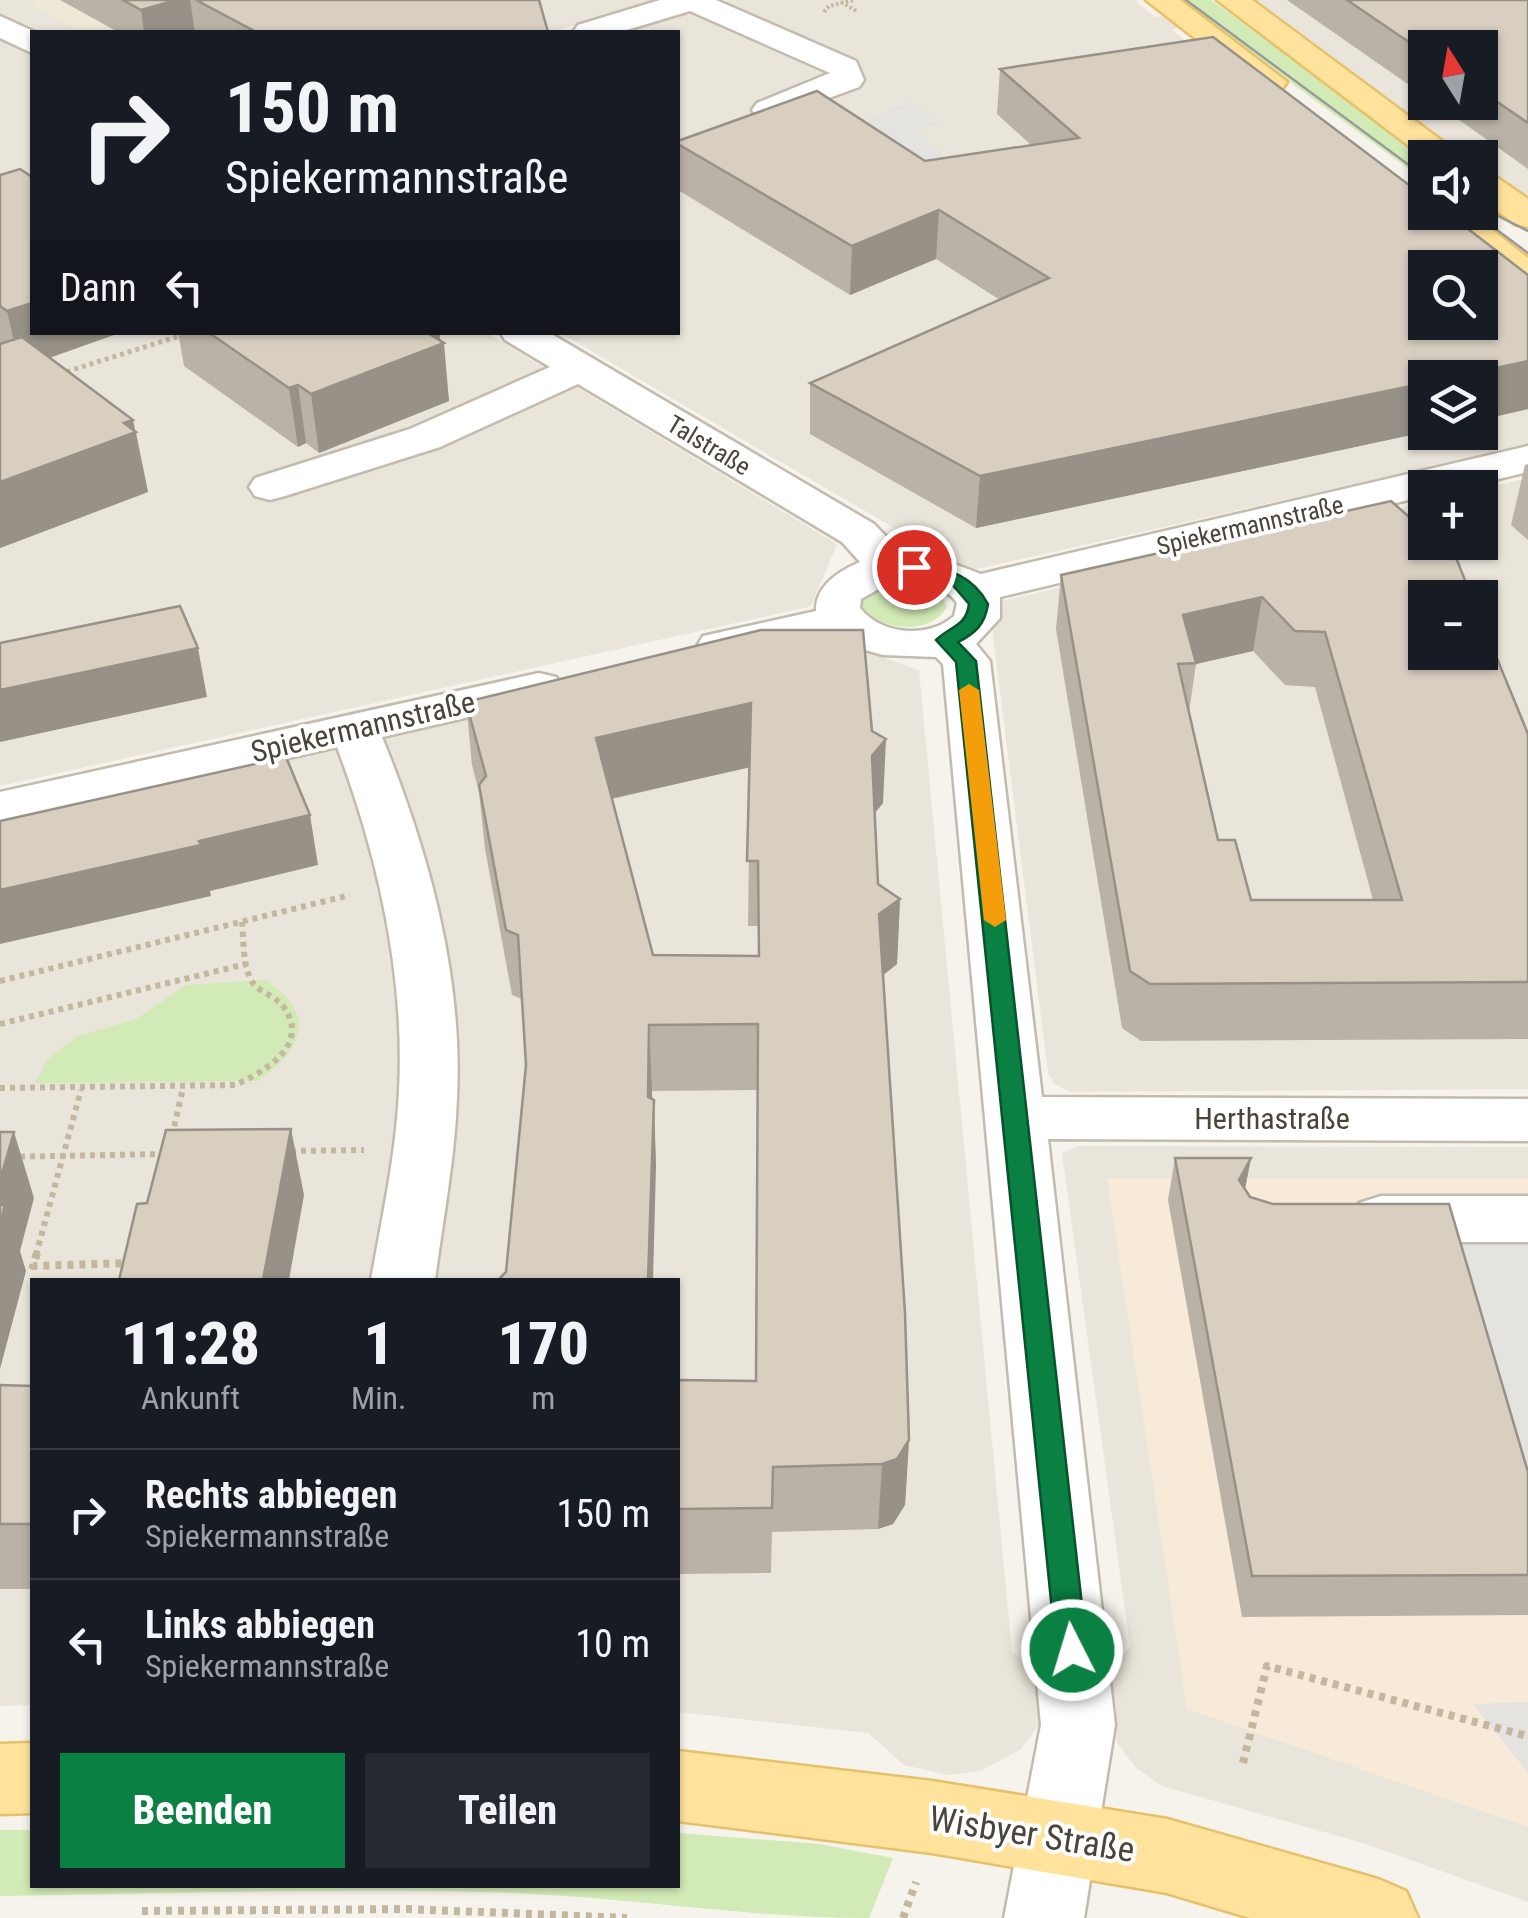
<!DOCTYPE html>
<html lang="de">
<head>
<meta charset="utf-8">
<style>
	:root { --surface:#171b24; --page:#242831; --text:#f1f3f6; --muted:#9ea1a6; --line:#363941; --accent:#0b8043 }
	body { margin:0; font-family:"Roboto Condensed",sans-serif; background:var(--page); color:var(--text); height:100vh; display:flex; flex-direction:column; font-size:38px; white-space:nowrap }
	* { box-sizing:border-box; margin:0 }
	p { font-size:32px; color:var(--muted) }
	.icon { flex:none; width:55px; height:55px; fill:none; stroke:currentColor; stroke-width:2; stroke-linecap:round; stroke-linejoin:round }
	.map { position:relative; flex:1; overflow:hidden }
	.drawer { position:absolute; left:30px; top:1278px; width:650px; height:610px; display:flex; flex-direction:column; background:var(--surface); border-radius:0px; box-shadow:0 2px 8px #0004 }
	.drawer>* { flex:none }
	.guide { position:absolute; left:30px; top:30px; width:650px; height:305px; border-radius:0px; box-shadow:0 2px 8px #0004; background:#171b24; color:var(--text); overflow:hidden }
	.needle { width:65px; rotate:349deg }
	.controls { position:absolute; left:1408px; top:30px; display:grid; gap:20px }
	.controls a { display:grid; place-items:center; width:90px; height:90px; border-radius:0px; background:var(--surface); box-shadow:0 2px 8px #0004; font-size:50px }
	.pin { position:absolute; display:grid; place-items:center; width:85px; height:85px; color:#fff; margin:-42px; border:5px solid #fff; border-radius:50%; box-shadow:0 2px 10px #0007 }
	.me { position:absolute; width:110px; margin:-55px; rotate:355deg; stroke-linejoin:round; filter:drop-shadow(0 0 8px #0008) }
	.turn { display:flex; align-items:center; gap:35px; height:210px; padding:0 30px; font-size:45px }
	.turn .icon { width:130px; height:130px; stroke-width:2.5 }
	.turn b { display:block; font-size:70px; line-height:85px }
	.then { display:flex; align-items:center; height:95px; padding:0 30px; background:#0003; gap:20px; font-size:38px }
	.eta { display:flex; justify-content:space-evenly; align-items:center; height:170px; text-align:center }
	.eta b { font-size:60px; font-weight:800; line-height:70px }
	.primary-button { display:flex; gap:20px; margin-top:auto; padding:20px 30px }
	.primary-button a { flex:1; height:115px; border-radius:0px; background:var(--accent); color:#fff; font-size:40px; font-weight:800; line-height:115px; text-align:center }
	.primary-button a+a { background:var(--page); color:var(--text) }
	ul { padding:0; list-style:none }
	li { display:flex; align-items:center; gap:30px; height:130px; padding:0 30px; border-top:2px solid var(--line) }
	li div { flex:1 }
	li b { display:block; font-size:38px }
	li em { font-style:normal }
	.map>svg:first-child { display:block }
	.residential { fill:#eae5da; fill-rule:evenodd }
	.commercial { fill:#f7ead8 }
	.education { fill:#efe8d6 }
	.green { fill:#d2eab5 }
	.parking { fill:#e5e3e0 }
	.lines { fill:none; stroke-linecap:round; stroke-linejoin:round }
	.minor-casing { stroke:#c2bbae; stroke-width:5 }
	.major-casing { stroke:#e6c16a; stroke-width:5 }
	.path-far3 { stroke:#c4b79f; stroke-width:4; stroke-dasharray:2.5 2.5; stroke-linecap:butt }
	.path-far2 { stroke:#c4b79f; stroke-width:5; stroke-dasharray:4 4; stroke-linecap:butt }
	.path-far1 { stroke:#c4b79f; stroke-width:6; stroke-dasharray:5 5; stroke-linecap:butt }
	.path { stroke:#c4b79f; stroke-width:8; stroke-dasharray:6 6; stroke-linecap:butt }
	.minor { fill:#fff; fill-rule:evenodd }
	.major { fill:#ffe39c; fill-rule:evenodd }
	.tram { stroke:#9a9a9a; stroke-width:2.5 }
	.wall { fill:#bab2a6; fill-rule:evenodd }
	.shaded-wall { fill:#979187 }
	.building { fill:#d8cfc1; stroke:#979187; stroke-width:2.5; fill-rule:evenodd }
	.route { fill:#0b8043; stroke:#07532c; stroke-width:2.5 }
	.slow { fill:#f59e0b }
	.labels { text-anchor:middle; stroke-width:8; stroke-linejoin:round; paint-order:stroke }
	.far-street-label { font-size:25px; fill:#4b4439; stroke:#fff }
	.street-label { font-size:30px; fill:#4b4439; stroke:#fff }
	.near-street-label { font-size:35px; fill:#4b4439; stroke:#fff }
</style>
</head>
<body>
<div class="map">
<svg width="1528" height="1918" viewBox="0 0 1528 1918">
	<rect width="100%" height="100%" fill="#f6f3ec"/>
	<g class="residential">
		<path d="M0,0H656L552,32L32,34L0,15Z"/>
		<path d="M730,0H1134L1155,17L1165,16L1181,27L1172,30L1185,40L1194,38L1528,290V445L977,569L961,567L560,333L678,332V32H627ZM1425,268H1480V322H1425ZM1425,378H1480V432H1425Z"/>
		<path d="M1244,0H1528V203L1480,169V158L1464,157ZM1425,48H1480V102H1425Z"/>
		<path d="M0,36L32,55V194L0,204Z"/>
		<path d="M0,232L32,332L487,333L837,544L812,604L808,607L0,786Z"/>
		<path d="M1528,478V1089L1069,1092L1054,1083L1048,1073L989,604L1425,502V542H1480V489ZM1425,598H1480V652H1425Z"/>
		<path d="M821,639H830L919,670L1012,1652L1037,1670L1042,1712L1038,1726L1021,1749L981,1771L948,1775L904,1765L868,1733L678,1712V1280H32V1705L0,1706V825Z"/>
		<path d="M1077,1146L1528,1147V1902L1363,1843L1162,1786L1136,1768L1117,1743L1105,1674L1130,1646L1063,1161L1062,1153Z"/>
	</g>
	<path class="commercial" d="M1107,1178H1528V1827L1187,1709Z"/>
	<path class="education" d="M37,0H320L256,32H80L33,6Z"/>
	<g class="green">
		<path d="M1178,0H1211L1426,157L1425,181Z"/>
		<path d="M901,579L938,589L947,607C930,635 889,630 865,613L861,603L864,594L887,581Z"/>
		<path d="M266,980C318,1016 303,1049 258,1081L35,1083L47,1060L76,1037L136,1019L186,985Z"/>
		<path d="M0,1830H32V1885H678V1833L819,1844L893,1858L869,1918C751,1918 633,1898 515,1893C343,1887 171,1894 0,1896Z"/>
	</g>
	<g class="parking">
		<path d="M910,102L941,122L917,131L963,173L817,137Z"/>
		<path d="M1528,1200V1565L1436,1242Z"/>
		<path d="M1528,1702V1773L1473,1704Z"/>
	</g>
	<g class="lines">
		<defs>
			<g id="minor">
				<path d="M660,0H716L856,61L864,80L859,87L769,120L757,117L752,110L757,103L830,73L690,11L620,32H573L578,25Z"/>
				<path d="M0,16L35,32L32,53L0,38Z"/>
				<path d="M500,332H548L874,524L903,554L949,562L981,574L1528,446V472L1461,488H1425V496L1000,597V618L976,644L990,661L1042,1097L1528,1099V1141L1048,1139L1115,1725L1084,1918H1004L1041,1725L943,664L936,657L883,655L851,646L833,635L720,660L703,656L697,646L703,636L816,611C815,586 839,571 860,562L842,542L578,384L440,447L285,496L270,500L255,496L249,487L255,478L410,429L550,367L505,340ZM893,581C916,582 944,583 957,603L954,616C929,639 881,635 860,608L861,599Z"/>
				<path d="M539,673L556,677L563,687L556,697L382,737C428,850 463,974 457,1097C455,1158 443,1219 435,1280H371C382,1217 396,1155 399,1091C405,975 378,856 337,747L0,824V792Z"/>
				<path d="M1381,1196H1528V1242H1381L1359,1235L1350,1219L1359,1203Z"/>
			</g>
			<g id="major">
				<path d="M1146,0H1180L1287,82L1282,89H1260Z"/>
				<path d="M1217,0H1252L1465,158H1425Z"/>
				<path d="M1480,170L1492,174L1528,199V227L1515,224L1480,198Z"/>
				<path d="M1428,212H1469L1528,258V287L1515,284Z"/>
				<path d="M32,1743V1813L0,1814V1744Z"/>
				<path d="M678,1751L932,1781L1167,1819L1378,1879L1406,1891L1418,1918H1250L1167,1893L932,1853L678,1821Z"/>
			</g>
		</defs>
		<use href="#minor" class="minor-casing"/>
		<use href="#major" class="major-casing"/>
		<g class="path-far3">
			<path d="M841,2L858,12"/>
			<path d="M824,12L829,6L854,0"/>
		</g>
		<path class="path-far2" d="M59,374L192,332"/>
		<g class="path-far1">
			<path d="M0,981L350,895"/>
			<path d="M0,1024L246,964"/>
			<path d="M0,1088L235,1085C264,1072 312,1045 283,1006C275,996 259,992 253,983C242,967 244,941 242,922"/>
			<path d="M172,1136L183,1088"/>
			<path d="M291,1151L364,1150"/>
			<path d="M0,1157L164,1154"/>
			<path d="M36,1255L81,1090"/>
		</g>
		<g class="path">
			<path d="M37,1253L33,1266L130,1263"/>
			<path d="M1243,1763L1267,1666L1527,1736"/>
			<path d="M142,1911L408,1909L627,1918"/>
			<path d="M903,1918L916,1882"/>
		</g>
		<use href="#minor" class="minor"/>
		<use href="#major" class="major"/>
		<g class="tram">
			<path d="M1186,0L1425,177"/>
			<path d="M1473,212L1528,253"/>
			<path d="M1498,216L1528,231"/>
		</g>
	</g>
	<g class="wall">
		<path d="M60,0H539L548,32H118Z"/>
		<path d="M1287,0H1528V169L1434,102H1480V48H1425V96Z"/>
		<path d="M1000,69L1528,275V409L1480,420V378H1425V432L976,528L810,434V383L1000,300L936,259L850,295L678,190V141L925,161L1031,145L997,114Z"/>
		<path d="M0,175L122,332L50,358L136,432L148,492L0,548Z"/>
		<path d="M178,332H439L449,401L319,453L306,443L298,447L184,366Z"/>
		<path d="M1528,464V540L1511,525L1525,465Z"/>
		<path d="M1391,501L1528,734V1039L1141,1041L1122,1028L1056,629L1061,575ZM1253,651L1285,685L1315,687L1373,900H1251L1218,840L1189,712L1196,664Z"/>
		<path d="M466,702L872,731L883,803L874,814L878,884L900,899L897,964L883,975L909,1440L905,1505L893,1524L878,1529L772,1532L771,1573L678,1574V1380L756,1381L758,1090L652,1091L656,1166L506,1272L526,1065L522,999L512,995L485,849L479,792L472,765ZM750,767L748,926H758V956L653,955L612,799Z"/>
		<path d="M1175,1158H1251L1245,1189L1250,1197L1528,1472V1615L1242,1617L1168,1200Z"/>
		<path d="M0,1385L32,1386V1589H0Z"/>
	</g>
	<g class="shaded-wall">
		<path d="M176,0H190L195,32H144L141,10Z"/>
		<path d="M939,210L936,259L850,295L852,246Z"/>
		<path d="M32,303V332H122L20,368L7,311Z"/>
		<path d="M439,332L441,344L444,343L449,401L319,453L311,394L431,335Z"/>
		<path d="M1528,361V409L1480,420V378H1449Z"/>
		<path d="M1425,383V432L976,528L980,476Z"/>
		<path d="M298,385L306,443L298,447L289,388Z"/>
		<path d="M133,420L148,492L0,548V482Z"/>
		<path d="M1262,597L1253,651L1196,664L1183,615Z"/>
		<path d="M198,648L207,697L0,742V690Z"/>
		<path d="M751,703V767L600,801L596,738Z"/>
		<path d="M886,739L883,803L869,820L872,756Z"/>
		<path d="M310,815L318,865L210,891L211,896L0,944V890Z"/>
		<path d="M900,899L897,964L877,980L879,914Z"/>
		<path d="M649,1025L652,1091L651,1163L648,1097Z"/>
		<path d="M654,1100L656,1166L653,1280H648Z"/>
		<path d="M291,1129L304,1195L289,1280H263Z"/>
		<path d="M14,1132L34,1198L20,1251L26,1271L0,1369V1180Z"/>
		<path d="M1251,1158L1243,1199L1239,1180Z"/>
		<path d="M909,1440L905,1505L893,1524L878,1529L882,1464Z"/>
	</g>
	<g class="building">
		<path d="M123,0H176L141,10Z"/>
		<path d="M196,0H539L548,32H256Z"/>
		<path d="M1347,0H1528V123L1480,90V48H1425V53Z"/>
		<path d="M1213,37L1425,197V212H1446L1528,275V361L1449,378H1425V383L980,476L810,383L1049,278L939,210L852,246L678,144V141L817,91L925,161L1079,138L1000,69ZM1425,268H1480V322H1425Z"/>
		<path d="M20,169L32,177V303L7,311L0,306V175Z"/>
		<path d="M208,332H437L431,335L444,343L311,394L298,385L289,388Z"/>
		<path d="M22,337L133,420L124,423L136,432L0,482V344Z"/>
		<path d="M1391,501L1425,531V542H1437L1457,560L1472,598H1425V652H1480V617L1528,734V982L1150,984L1130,971L1061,575ZM1262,597L1295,631L1325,632L1402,900H1251L1235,840H1218L1178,664L1196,663L1183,615Z"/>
		<path d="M180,606L198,648L0,690V643Z"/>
		<path d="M761,630H863L872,731L886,739L872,756L878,884L900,899L879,914L905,1313L909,1440L897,1459L882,1464L773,1467L772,1508L678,1509V1380L756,1381L758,1024L649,1025L648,1097L654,1100L648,1280H498L506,1272L526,1065L518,935L506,930L479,785L486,776L466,702ZM751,703L747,861H758L759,956L653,955L596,738Z"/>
		<path d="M286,757L310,815L199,841L201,845L0,890V821Z"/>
		<path d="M291,1129L263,1280H119L137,1204L147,1203L166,1130Z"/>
		<path d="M0,1132H14L0,1180Z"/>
		<path d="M1175,1158H1251L1239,1180L1250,1197L1273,1204H1449L1528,1472V1575L1252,1576Z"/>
		<path d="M0,1205H5L0,1223Z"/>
		<path d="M0,1385L32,1386V1524H0Z"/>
	</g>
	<path class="route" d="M914,562C947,570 971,573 988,604C985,624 976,633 958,642L976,661L1087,1650L1082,1659L1072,1663L1061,1659L1056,1650L956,662L936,640C950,626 966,627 969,604L950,582L908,571V563Z"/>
	<path class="slow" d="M969,684L979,690L1006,920L995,927L984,920L959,690Z"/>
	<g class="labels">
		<g class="far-street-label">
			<text transform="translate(709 445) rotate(31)" y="9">Talstraße</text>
			<text transform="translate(1250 525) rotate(-13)" y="9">Spiekermannstraße</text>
		</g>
		<g class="street-label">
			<text transform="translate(363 727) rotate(-13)" y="10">Spiekermannstraße</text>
			<text x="1272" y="1129">Herthastraße</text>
		</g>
		<g class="near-street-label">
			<text transform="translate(1032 1834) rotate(9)" y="12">Wisbyer Straße</text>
		</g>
	</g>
</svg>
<div class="controls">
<a><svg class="needle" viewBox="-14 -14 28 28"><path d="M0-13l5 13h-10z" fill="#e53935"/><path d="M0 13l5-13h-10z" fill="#9ea1a6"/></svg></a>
<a><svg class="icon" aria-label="sound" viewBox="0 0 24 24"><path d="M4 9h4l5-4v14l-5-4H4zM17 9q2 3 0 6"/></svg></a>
<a><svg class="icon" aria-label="search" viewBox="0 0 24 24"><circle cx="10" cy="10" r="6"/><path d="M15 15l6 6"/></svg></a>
<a><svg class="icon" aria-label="layers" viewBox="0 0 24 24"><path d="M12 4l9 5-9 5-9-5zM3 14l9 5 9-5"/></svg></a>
<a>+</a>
<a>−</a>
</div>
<div class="pin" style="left:914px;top:567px;background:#d93025"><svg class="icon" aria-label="arrive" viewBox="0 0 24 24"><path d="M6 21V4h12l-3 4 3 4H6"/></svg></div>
<svg class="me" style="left:1072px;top:1650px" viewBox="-20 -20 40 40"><circle r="17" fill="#0b8043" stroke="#fff" stroke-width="3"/><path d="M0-11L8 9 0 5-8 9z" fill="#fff"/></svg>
<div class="guide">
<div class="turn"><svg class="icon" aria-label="right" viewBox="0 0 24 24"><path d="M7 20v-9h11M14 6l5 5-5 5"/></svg><div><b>150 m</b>Spiekermannstraße</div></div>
<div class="then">Dann<svg class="icon" aria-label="left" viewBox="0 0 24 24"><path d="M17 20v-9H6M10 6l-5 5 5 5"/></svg></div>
</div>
<section class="drawer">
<div class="eta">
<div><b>11:28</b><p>Ankunft</p></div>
<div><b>1</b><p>Min.</p></div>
<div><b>170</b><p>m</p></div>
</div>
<ul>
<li><svg class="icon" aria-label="right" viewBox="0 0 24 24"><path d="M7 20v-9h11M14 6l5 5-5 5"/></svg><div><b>Rechts abbiegen</b><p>Spiekermannstraße</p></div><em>150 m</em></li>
<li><svg class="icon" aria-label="left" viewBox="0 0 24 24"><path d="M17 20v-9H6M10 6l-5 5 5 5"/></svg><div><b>Links abbiegen</b><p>Spiekermannstraße</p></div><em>10 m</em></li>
</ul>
<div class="primary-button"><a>Beenden</a><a>Teilen</a></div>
</section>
</div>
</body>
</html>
